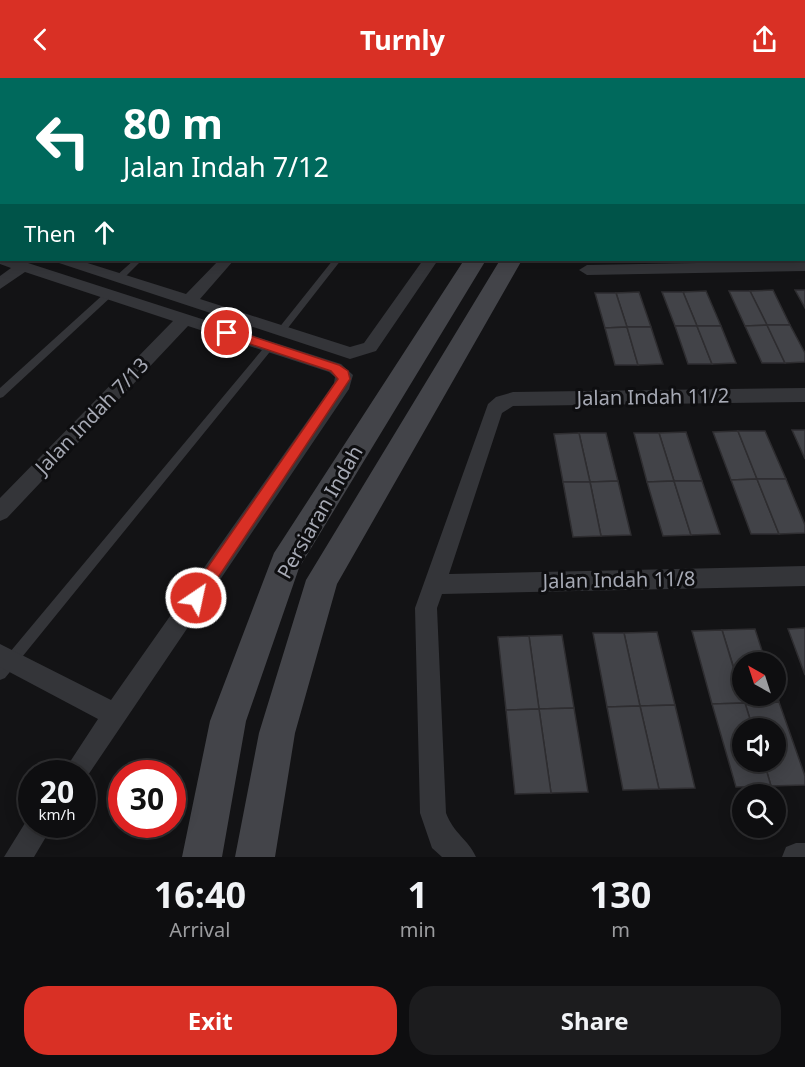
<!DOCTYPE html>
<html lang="en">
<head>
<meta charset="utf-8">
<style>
	:root { --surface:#0e0e10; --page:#1c1c1e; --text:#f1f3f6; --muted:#9b9c9f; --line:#2e2e30; --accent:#d93025 }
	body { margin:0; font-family:"Noto Sans",sans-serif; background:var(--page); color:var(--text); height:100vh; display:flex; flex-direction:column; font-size:22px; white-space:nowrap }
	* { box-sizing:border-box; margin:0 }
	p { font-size:20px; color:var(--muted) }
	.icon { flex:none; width:33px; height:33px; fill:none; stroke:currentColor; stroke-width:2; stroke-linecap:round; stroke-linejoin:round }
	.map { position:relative; height:779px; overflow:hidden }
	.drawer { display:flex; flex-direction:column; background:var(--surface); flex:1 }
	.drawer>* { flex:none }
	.banner { position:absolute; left:0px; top:0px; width:806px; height:183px; box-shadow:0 3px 15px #0003,0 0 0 2px var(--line); background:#00695c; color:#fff; overflow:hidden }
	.needle { width:39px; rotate:321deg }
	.buttons { position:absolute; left:732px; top:574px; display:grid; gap:12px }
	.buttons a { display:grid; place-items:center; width:54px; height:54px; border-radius:50%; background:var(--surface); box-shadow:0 3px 15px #0003,0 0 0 2px var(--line); font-size:30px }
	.speed { position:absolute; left:18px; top:682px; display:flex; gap:12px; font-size:30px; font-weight:700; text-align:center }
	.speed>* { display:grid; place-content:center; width:78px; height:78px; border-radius:50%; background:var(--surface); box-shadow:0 3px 15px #0003,0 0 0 2px var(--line); line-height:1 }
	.speed small { font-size:15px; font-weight:400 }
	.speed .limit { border:9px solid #d22; background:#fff; color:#111 }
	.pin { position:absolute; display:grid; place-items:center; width:51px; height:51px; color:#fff; margin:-26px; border:3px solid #fff; border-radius:50%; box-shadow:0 2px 6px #0007 }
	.me { position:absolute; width:66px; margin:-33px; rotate:34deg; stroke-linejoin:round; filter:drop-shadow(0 0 4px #0008) }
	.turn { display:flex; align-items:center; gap:21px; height:126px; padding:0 24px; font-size:27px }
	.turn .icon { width:78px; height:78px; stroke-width:2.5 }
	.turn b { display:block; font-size:42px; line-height:51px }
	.then { display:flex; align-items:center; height:57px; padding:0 24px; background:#0003; gap:12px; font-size:22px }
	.eta { display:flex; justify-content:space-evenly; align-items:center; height:102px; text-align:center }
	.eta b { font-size:36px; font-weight:700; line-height:42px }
	.button { display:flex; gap:12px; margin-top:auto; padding:12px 24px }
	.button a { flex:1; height:69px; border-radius:24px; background:var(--accent); color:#fff; font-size:24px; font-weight:700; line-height:69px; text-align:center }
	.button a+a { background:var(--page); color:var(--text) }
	header { display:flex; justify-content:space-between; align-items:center; height:78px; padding:0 24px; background:var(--accent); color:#fff; font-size:27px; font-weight:700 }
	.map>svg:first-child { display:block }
	.building { fill:#424348; stroke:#2e2d30; stroke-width:1.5 }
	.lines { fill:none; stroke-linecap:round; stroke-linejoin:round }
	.service { fill:#343539; fill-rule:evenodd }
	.minor { fill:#343539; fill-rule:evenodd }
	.secondary { fill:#434449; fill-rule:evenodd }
	.route { fill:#d93025; stroke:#8d1f18; stroke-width:1.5 }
	.labels { text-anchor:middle; stroke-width:6; stroke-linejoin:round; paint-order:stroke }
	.street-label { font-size:20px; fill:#a6a9b4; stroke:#0e0e10 }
</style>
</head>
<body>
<header><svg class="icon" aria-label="back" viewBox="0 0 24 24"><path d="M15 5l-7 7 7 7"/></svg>Turnly<svg class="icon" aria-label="share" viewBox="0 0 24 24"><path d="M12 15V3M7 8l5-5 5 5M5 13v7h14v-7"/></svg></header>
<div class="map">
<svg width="805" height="779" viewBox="0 0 805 779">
	<rect width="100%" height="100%" fill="#131315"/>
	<g class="building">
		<path d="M773,212L790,247H767L750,213Z"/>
		<path d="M795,212H805V230Z"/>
		<path d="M706,213L721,248H697L683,214Z"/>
		<path d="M729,213H750L767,247L745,248Z"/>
		<path d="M639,214L651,249H627L616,215Z"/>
		<path d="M662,214H683L697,248H675Z"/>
		<path d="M595,215H616L627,249L605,250Z"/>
		<path d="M767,247L785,285H762L745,248Z"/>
		<path d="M767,247H790L805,275V284L785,285Z"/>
		<path d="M675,248H697L712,286H688Z"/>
		<path d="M697,248H721L736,285L712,286Z"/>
		<path d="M627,249L638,287H615L605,250Z"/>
		<path d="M627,249H651L663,286L638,287Z"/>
		<path d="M792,352H805V381Z"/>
		<path d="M738,353L757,401L731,402L713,354Z"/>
		<path d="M738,353H765L786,401H757Z"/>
		<path d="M686,354L702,403H674L659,355Z"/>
		<path d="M579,355H606L618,403L590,404Z"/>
		<path d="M579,355L590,404H563L554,356Z"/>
		<path d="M634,355H659L674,403L647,404Z"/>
		<path d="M757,401L779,456H751L731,402Z"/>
		<path d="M757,401H786L805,447V455L779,456Z"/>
		<path d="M618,403L631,457L601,458L590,404Z"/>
		<path d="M674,403L691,457L663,458L647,404Z"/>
		<path d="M674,403H702L720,456L691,457Z"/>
		<path d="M563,404H590L601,458L573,459Z"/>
		<path d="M805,550V597L788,551Z"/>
		<path d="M755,551L766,585H742V616L722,552Z"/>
		<path d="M722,552L742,618L745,625L712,626L692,553Z"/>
		<path d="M657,554L675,627L640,628L624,555Z"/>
		<path d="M593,555H624L640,628L607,629Z"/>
		<path d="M562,557L574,630L539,631L529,558Z"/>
		<path d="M529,558L539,631L506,632L498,559Z"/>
		<path d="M776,612L779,624L745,625L743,618H776Z"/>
		<path d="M779,624L805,698V707L771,708L764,684H776V651H753L745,625Z"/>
		<path d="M745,625L753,651H742V684H764L771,708L736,709L712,626Z"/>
		<path d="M675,627L695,710L659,711L640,628Z"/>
		<path d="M640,628L659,711L623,712L607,629Z"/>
		<path d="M574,630L588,714L551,715L539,631Z"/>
		<path d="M539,631L551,715L515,716L506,632Z"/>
	</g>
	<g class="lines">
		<g class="service">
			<path d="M30,0H37L28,2Z"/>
			<path d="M330,0H336L328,2Z"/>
			<path d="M2,18V23H0V19Z"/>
			<rect x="0" y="133" width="2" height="5"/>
			<path d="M134,182H142L122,202H116V198Z"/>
			<path d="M333,182H341L284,255H278L277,253L278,251Z"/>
			<path d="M109,213L113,216L112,218L3,319L0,320V310L106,214Z"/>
			<path d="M270,265L275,268L273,270L5,600L0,602V586L267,266Z"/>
		</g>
		<g class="minor">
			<path d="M53,0H69L70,2H54Z"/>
			<path d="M103,0H115L102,2Z"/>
			<path d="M249,0H261L248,2Z"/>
			<path d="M395,0H407L395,2Z"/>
			<path d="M478,0H496L497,2H478Z"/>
			<path d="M523,0H543L544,2H524Z"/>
			<rect x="804" y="14" width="1" height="8"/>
			<path d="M2,68V77H0V69Z"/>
			<rect x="804" y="87" width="1" height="8"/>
			<rect x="0" y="156" width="2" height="10"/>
			<path d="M0,178L2,182L28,185L341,286L353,297L349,311L82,706V696H62L98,641L0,589V566L111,622L334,305L335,299L329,294L188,248L7,440L0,443V420L173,243L25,194L0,211V198L11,190L0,186Z"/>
			<path d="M56,182H78L186,216L219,182H234L200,221L350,269L364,265L423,182H438L376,273L350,281L59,185Z"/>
			<path d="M805,183V193L587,197L579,192L587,187Z"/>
			<path d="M805,310V324L513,328L502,335L449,496L805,488V508L442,516L437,530L446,735C454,756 468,761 476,779H442L432,770L420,735L415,530L488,326L496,319L513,314Z"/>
			<path d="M30,737L32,747H53L34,779H4Z"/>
			<path d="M796,765H805V779H782L786,769Z"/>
		</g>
		<g class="secondary">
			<path d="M601,0H617L600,2Z"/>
			<path d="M464,182H486L299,490L246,643L222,779H182L210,643L274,475Z"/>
			<path d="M500,182H522L337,506L295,655L275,779H235L259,655L306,502Z"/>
		</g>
	</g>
	<path class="route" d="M227,250L339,287L348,293L350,301L201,525L196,527L190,525L188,520L190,515L338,301L331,293L223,257L221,255Z"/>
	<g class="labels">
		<g class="street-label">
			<text transform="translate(653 319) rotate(-1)" y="7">Jalan Indah 11/2</text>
			<text transform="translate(92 338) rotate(-46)" y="7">Jalan Indah 7/13</text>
			<text transform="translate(320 434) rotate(-60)" y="7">Persiaran Indah</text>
			<text transform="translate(619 502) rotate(-1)" y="7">Jalan Indah 11/8</text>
		</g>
	</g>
</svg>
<div class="buttons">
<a><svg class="needle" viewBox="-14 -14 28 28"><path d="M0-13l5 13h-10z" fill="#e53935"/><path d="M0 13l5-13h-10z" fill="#9b9c9f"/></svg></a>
<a><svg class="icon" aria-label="sound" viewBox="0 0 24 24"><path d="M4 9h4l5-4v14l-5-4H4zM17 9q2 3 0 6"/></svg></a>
<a><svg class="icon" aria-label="search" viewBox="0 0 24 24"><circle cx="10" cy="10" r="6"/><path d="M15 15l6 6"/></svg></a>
</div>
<div class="speed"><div>20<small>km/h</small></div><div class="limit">30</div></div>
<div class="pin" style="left:227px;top:255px;background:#d93025"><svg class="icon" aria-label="arrive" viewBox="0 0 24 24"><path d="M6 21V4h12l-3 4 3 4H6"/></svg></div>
<svg class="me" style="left:196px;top:520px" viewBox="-20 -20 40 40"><circle r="17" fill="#d93025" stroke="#fff" stroke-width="3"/><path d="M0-11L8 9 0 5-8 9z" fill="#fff"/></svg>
<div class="banner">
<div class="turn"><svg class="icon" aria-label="left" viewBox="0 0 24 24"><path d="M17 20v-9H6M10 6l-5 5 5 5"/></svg><div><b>80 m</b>Jalan Indah 7/12</div></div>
<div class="then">Then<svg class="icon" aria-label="ahead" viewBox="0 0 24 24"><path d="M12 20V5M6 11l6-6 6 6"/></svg></div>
</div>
</div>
<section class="drawer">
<div class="eta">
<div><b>16:40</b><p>Arrival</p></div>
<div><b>1</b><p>min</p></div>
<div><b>130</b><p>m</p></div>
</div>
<div class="button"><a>Exit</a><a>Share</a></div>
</section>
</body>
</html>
